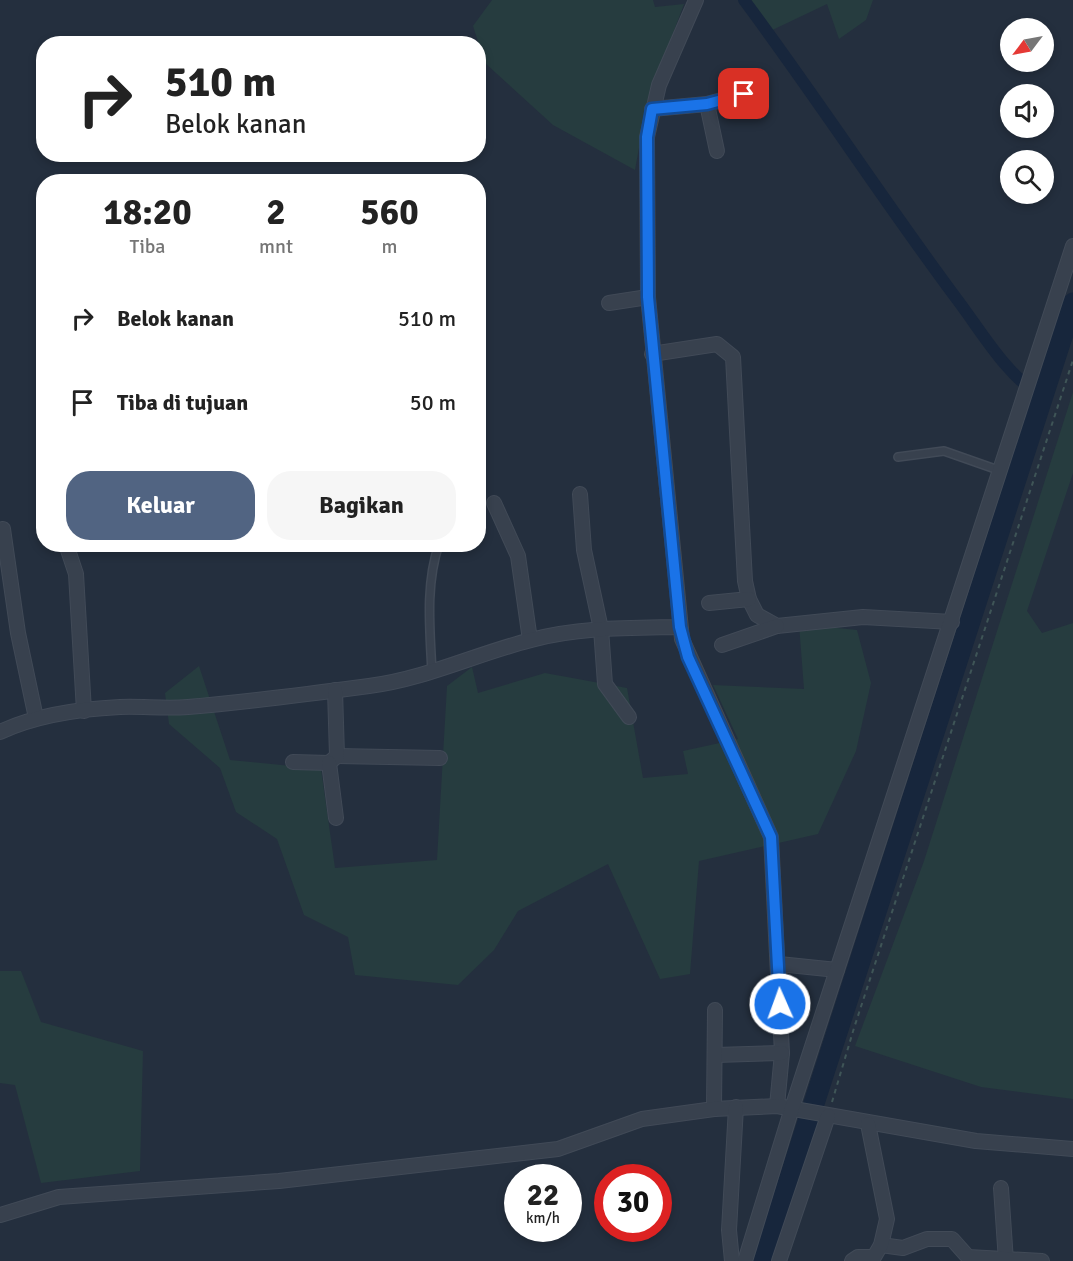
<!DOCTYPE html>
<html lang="id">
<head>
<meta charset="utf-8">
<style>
	:root { --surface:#fff; --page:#f6f6f6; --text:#222; --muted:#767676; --accent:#516482 }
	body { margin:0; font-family:Signika,sans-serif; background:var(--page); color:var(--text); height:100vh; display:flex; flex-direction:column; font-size:22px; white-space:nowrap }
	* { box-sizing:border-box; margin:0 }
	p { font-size:20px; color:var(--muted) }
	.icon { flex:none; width:33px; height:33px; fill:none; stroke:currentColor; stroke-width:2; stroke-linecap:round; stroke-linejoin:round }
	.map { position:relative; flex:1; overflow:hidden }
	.details { position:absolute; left:36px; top:174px; width:450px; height:378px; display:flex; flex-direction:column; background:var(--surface); border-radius:24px; box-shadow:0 3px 9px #0003 }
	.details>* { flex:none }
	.banner { position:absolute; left:36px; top:36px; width:450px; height:126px; border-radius:24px; box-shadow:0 3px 9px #0003; background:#fff; color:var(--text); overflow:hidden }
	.needle { width:39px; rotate:238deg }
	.fabs { position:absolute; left:1000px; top:18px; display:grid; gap:12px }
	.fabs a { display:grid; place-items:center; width:54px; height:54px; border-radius:50%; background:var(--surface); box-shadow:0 3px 9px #0003; font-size:30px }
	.speed { position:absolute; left:504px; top:1164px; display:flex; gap:12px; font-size:30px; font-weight:700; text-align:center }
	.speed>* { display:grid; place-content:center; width:78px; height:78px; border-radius:50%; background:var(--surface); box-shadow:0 3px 9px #0003; line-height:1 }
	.speed small { font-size:15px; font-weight:400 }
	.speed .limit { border:9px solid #d22; background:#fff; color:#111 }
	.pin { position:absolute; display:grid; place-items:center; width:51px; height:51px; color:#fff; margin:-26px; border-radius:12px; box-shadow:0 3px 9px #0006 }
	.me { position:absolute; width:66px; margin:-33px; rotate:358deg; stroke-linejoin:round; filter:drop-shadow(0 0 4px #0008) }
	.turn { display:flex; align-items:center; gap:21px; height:126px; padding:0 30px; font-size:27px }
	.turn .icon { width:78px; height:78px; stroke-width:2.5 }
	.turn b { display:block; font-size:42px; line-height:51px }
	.eta { display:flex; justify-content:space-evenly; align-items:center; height:102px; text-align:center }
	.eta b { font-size:36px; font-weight:700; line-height:42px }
	.action { display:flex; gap:12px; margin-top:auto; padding:12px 30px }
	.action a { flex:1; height:69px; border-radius:24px; background:var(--accent); color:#fff; font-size:24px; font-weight:700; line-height:69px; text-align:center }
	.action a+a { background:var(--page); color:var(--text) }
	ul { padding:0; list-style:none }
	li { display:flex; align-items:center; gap:18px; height:84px; padding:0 30px }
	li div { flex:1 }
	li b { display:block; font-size:22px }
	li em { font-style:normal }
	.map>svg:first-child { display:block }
	.green { fill:#263c3f }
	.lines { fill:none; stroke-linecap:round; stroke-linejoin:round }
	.canal { stroke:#17263c; stroke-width:12 }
	.river { stroke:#17263c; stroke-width:21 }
	.service-casing { stroke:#414a57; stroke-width:10 }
	.minor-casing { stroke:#414a57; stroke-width:16 }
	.path { stroke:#3f5557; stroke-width:2; stroke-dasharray:4.5 4.5; stroke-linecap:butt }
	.service { stroke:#38414e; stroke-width:7 }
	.minor { stroke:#38414e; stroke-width:14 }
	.route-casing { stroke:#114b97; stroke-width:15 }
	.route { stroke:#1a73e8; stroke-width:10 }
</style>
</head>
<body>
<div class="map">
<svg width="1073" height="1261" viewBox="0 0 1073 1261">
	<rect width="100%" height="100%" fill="#242f3e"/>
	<g class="green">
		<path d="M492,0H653L655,7L684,4L647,103L635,170L553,125L485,63L473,26Z"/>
		<path d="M741,0H873L866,20L839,39L827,4L764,34Z"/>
		<path d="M1073,392V473L1027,611L1042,633L1073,623V1099L981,1087L855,1046L924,861Z"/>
		<path d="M799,624L857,630L871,683L856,751L818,834L699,861L690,974L660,979L608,864L518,911L494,950L458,985L355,975L348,937L304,915L277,839L236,812L220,768L169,724L165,693L199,666L230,760L321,769L335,868L437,860L447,686L472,667L478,693L545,673L627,688L643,778L688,774L683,751L738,739L713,685L804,689Z"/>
		<path d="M0,971H21L41,1022L143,1051L140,1171L41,1183L15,1085L0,1083Z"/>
	</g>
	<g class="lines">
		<path class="canal" d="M744,0C817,98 883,200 956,298C982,332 1005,374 1042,397"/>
		<path class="river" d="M763,1261L1073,303"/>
		<defs>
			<g id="service">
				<path d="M898,457L944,451L1001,471"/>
				<path d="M432,673C430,630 425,585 439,544"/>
			</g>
			<g id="minor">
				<path d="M696,0L659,85L647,137L648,297L682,639L771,837L782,1053L777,1106"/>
				<path d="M707,104L717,151"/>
				<path d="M652,109L707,104L744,94"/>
				<path d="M609,303L648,297"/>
				<path d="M652,354L717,344L733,357L745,581L749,599L757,615L777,626L863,617L952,622"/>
				<path d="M580,494L584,550L601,629L605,684L629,717"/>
				<path d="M494,503L518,556L530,640"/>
				<path d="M3,529L18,633L36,718"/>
				<path d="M66,544L76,574L84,711"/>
				<path d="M709,603L749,599"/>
				<path d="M722,645L777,626"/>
				<path d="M0,732C36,715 79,709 120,707C142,706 165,709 188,707C248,702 309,694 369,686C425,679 476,654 531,640C579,627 630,628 680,627"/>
				<path d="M337,756L440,758"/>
				<path d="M293,762L329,763L337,756L335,690"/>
				<path d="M329,763L336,818"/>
				<path d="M779,964L837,970"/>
				<path d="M716,1055L782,1053"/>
				<path d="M714,1109L715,1010"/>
				<path d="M1001,1188L1006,1261"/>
				<path d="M0,1215L59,1197L279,1181L558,1149L642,1119L714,1109L777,1106L976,1141L1073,1149"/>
				<path d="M881,1245L903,1248L927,1239H952L968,1257L1042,1261"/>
				<path d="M732,1261L729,1230L736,1107"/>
				<path d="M745,1261L792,1108L1073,246"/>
				<path d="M779,1261L828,1116"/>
				<path d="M852,1261L858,1257H874L881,1245L887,1219L868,1124"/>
			</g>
		</defs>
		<use href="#service" class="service-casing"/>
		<use href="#minor" class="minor-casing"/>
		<path class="path" d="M832,1102L854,1028L1073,360"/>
		<use href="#service" class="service"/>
		<use href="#minor" class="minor"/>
	</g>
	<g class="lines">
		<defs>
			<path id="route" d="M744,94L707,104L652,109L647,137L648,297L680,627L688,657L771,837L780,1004"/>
		</defs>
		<use href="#route" class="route-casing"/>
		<use href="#route" class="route"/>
	</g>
</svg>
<div class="fabs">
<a><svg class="needle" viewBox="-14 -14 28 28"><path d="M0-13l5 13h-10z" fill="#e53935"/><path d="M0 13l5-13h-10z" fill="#767676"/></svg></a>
<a><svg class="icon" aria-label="sound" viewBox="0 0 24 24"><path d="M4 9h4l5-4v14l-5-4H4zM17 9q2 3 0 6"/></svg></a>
<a><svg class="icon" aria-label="search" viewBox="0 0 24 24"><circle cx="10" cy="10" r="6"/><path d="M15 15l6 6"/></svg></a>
</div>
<div class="speed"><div>22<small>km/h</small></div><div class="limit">30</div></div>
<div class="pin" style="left:744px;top:94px;background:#d93025"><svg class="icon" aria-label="arrive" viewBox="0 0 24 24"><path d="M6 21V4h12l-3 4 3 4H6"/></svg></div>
<svg class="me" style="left:780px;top:1004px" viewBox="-20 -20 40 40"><circle r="17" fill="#1a73e8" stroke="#fff" stroke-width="3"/><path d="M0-11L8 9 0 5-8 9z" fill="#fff"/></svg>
<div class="banner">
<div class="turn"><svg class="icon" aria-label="right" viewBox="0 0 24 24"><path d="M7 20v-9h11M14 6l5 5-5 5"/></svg><div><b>510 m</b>Belok kanan</div></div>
</div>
<section class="details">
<div class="eta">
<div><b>18:20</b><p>Tiba</p></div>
<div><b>2</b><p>mnt</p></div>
<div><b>560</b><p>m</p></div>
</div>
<ul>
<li><svg class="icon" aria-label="right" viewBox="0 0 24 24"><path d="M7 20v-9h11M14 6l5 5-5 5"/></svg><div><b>Belok kanan</b></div><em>510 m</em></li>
<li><svg class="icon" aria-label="arrive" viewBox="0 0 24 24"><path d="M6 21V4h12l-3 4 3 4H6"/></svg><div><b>Tiba di tujuan</b></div><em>50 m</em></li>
</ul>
<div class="action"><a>Keluar</a><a>Bagikan</a></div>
</section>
</div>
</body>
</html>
